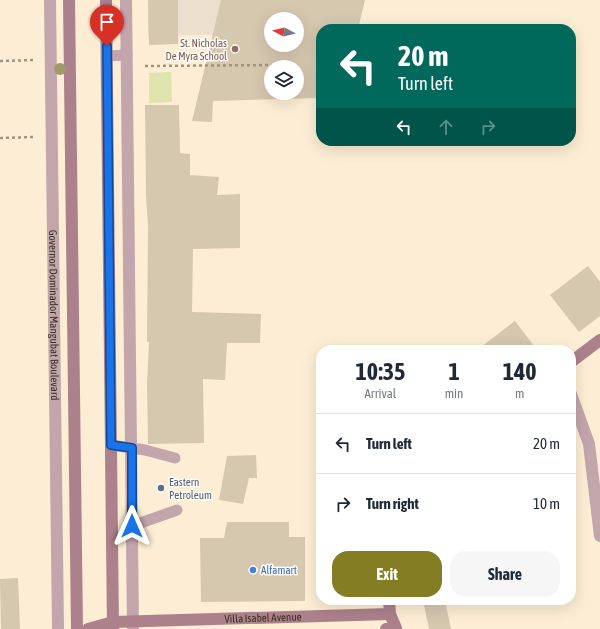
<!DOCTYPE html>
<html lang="en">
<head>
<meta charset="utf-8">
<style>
	:root { --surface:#fff; --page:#f6f6f7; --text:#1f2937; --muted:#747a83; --line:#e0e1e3; --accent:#857d23 }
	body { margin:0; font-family:"Asap Condensed",sans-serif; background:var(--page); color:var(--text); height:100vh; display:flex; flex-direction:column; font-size:15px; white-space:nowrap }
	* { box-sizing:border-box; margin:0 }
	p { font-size:13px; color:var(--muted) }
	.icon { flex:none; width:22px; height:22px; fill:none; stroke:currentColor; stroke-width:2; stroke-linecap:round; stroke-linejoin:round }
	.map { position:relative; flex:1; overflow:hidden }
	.side { position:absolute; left:316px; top:345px; width:260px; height:260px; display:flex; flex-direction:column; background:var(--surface); border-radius:16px; box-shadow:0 4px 16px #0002 }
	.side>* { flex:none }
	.hud { position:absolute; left:316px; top:24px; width:260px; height:122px; border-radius:16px; box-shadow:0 4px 16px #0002; background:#00695c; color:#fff; overflow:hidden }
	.needle { width:26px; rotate:277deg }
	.controls { position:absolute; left:264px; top:12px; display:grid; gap:8px }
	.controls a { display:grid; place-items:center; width:40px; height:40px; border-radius:50%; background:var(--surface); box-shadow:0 4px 16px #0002; font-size:20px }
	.pin { position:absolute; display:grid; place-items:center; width:34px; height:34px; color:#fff; margin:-41px -17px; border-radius:50% 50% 50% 0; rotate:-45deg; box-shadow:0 0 4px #0007 }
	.pin .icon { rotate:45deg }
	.me { position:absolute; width:44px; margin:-22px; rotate:0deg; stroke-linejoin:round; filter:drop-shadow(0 0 3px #0008) }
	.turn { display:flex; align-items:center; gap:14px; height:84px; padding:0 16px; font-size:18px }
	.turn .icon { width:52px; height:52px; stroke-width:2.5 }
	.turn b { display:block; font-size:28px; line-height:34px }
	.lanes { display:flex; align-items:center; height:38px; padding:0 16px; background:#0003; justify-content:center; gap:20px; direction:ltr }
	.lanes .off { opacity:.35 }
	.eta { display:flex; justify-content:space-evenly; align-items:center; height:68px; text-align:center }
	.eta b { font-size:24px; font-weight:700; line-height:28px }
	.cta { display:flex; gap:8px; margin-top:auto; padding:8px 16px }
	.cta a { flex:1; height:46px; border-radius:16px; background:var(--accent); color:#fff; font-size:16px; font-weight:700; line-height:46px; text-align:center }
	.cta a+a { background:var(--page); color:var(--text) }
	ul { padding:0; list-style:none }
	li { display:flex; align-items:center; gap:12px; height:60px; padding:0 16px; border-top:1px solid var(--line) }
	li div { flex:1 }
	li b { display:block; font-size:15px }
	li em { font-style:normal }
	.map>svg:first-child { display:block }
	.medical { fill:#eddfcd }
	.green { fill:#dfe3ac }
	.building { fill:#d6c7af; fill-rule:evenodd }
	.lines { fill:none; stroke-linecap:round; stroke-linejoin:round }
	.path { stroke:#9e9482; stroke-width:2.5; stroke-dasharray:3 3; stroke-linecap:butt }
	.lane { stroke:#c3a5ac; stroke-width:11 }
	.street { stroke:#c3a5ac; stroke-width:12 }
	.secondary { stroke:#ac818b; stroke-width:12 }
	.tree { fill:#a09a69 }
	.route-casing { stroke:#114b97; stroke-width:10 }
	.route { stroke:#1a73e8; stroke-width:7 }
	.education-dot { fill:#8d6e63; stroke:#fffcf7; stroke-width:1.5 }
	.service-dot { fill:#5c6f8a; stroke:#fffcf7; stroke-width:1.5 }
	.shop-dot { fill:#3f7fe0; stroke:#fffcf7; stroke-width:1.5 }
	.labels { text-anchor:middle; stroke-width:3; stroke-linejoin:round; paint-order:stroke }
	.education-label { font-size:11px; fill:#785e54; stroke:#fffcf7; text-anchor:end }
	.street-label { font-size:11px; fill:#373228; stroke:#fffcf7 }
	.service-label { font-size:11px; fill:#4e5e75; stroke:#fffcf7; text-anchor:start }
	.shop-label { font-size:11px; fill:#366cbe; stroke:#fffcf7; text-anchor:start }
</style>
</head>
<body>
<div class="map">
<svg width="600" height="629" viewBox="0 0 600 629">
	<rect width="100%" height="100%" fill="#fcedd4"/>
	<path class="medical" d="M148,0H262L253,34L148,36Z"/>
	<path class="green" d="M171,72L172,102L149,103V73Z"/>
	<g class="building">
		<path d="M148,0H178V44L149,45Z"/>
		<path d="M221,0H365L358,29H321V98L213,101L212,122L192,121ZM271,19H297V45H271ZM271,67H297V93H271Z"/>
		<path d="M145,105H179L180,153L190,154V175L219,177L217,195L240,194V248L193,249L192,312L261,314L260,343H227L225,380L203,379L204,443L148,444L147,384L149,342H147L148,225L146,196Z"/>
		<path d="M588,266L600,282V316L579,332L550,295Z"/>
		<path d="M515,321L537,350H477Z"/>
		<path d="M256,455L257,478H249L243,504L219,500L227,456Z"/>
		<path d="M227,522H289V537H305V601L201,602L200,538H224Z"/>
		<path d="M18,578L20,629H1L0,579Z"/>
		<path d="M423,600H445L451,629H429Z"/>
	</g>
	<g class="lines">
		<g class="path">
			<path d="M0,61L34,60"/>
			<path d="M145,66L278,65"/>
			<path d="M0,138L34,137"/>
		</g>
		<g class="lane">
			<path d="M107,56L127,55"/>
			<path d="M111,445L145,450L175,458"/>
			<path d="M132,526L177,510"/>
		</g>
		<g class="street">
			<path id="s1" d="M50,0L58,629"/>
			<path d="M126,0L133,629"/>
			<path d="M571,394L589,444L600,536"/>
		</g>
		<g class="secondary">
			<path d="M69,0L77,629"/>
			<path d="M106,0L113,629"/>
			<path d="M571,362L600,340"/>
			<path id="s2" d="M88,629L113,622L390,614"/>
			<path d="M386,629L396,628L390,614L389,600"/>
		</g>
	</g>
	<circle class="tree" cx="60" cy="69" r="6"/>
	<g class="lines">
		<defs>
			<path id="route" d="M107,46L111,445L132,448V526"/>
		</defs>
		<use href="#route" class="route-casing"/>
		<use href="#route" class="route"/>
	</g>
	<circle class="education-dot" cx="235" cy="49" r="4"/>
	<circle class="service-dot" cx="161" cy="488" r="4"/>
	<circle class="shop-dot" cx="253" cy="570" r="4"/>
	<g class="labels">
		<g class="education-label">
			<text x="227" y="47">St. Nicholas<tspan x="227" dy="13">De Myra School</tspan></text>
		</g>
		<g class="street-label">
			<text dy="4" stroke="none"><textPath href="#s1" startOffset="315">Governor Dominador Mangubat Boulevard</textPath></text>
			<text dy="4" stroke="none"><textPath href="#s2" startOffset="176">Villa Isabel Avenue</textPath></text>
		</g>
		<g class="service-label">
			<text x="169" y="486">Eastern<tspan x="169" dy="13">Petroleum</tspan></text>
		</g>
		<g class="shop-label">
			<text x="261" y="574">Alfamart</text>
		</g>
	</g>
</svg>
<div class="controls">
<a><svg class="needle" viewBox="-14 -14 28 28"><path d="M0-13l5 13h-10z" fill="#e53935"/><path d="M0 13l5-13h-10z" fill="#747a83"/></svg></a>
<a><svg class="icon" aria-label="layers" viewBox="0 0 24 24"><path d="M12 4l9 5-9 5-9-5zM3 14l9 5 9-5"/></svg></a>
</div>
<div class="pin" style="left:107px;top:46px;background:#d93025"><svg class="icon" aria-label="arrive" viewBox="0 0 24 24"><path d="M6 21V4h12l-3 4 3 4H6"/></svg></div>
<svg class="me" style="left:132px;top:526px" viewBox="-20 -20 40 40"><path d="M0-17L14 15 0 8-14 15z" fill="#1a73e8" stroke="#fff" stroke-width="4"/></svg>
<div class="hud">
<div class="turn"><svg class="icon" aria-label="left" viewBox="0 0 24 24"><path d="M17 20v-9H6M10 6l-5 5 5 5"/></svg><div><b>20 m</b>Turn left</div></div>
<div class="lanes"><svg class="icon" aria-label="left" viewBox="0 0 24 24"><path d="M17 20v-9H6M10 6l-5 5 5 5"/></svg><svg class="icon off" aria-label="ahead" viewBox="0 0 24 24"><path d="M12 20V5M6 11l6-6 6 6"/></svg><svg class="icon off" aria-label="right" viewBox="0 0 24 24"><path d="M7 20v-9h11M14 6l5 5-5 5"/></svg></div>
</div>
<section class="side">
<div class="eta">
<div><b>10:35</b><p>Arrival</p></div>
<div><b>1</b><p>min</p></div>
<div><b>140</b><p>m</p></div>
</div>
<ul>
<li><svg class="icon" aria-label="left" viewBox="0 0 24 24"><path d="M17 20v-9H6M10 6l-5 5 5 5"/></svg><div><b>Turn left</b></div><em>20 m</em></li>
<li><svg class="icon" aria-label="right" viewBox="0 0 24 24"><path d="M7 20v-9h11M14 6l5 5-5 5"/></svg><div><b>Turn right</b></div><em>10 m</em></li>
</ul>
<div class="cta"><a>Exit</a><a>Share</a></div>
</section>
</div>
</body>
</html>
